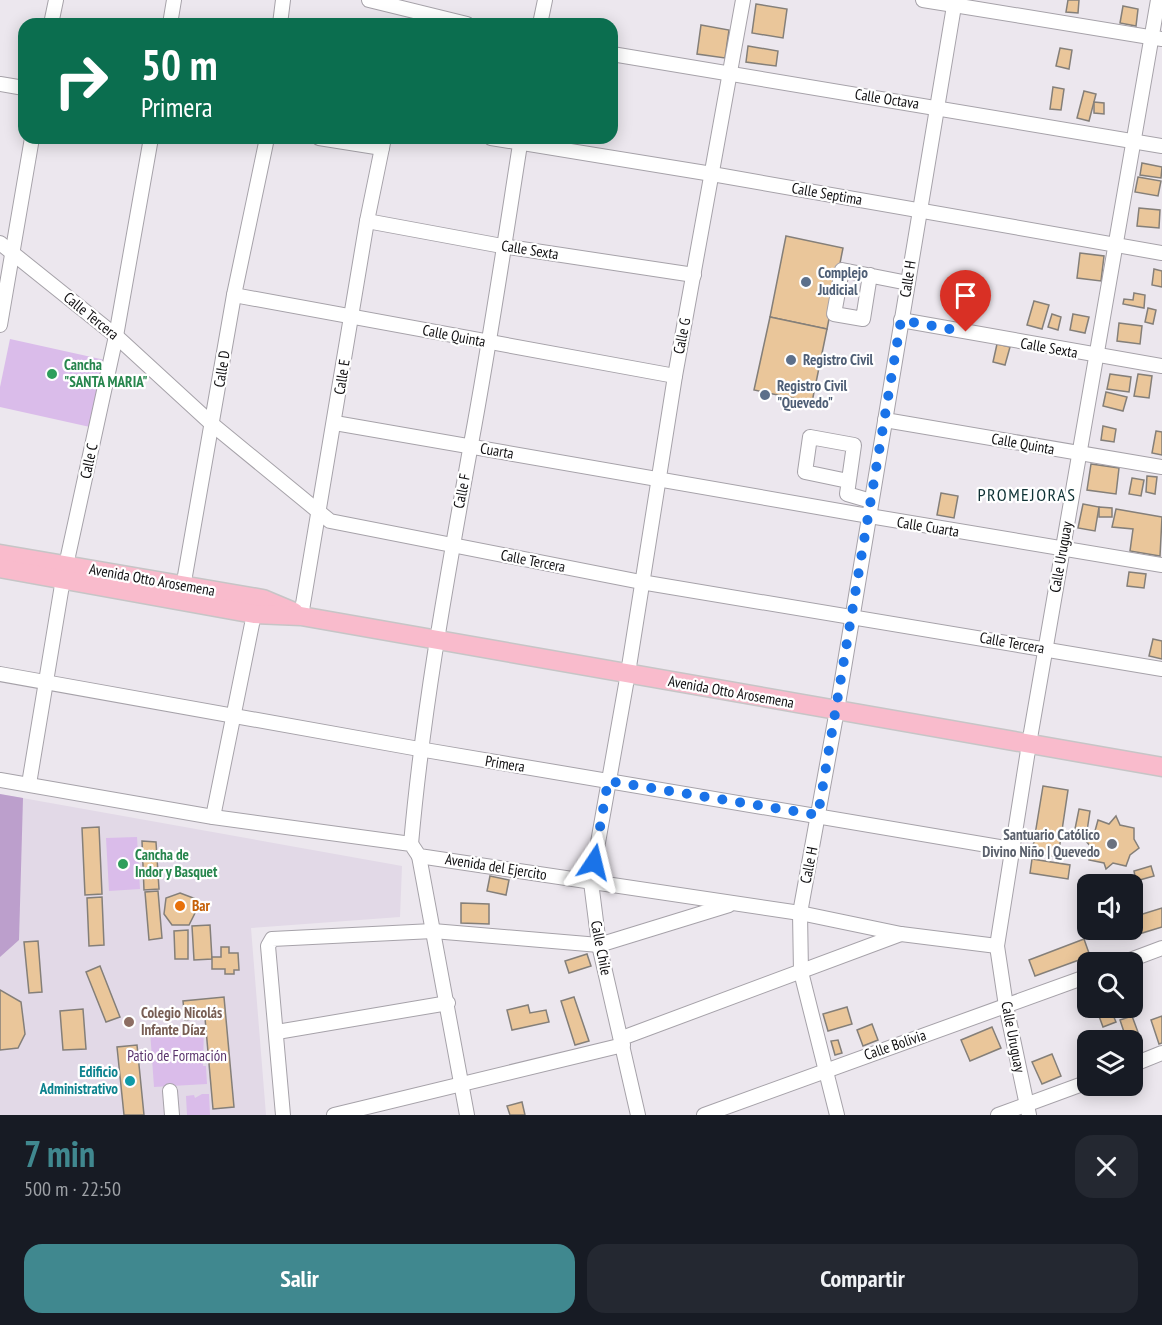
<!DOCTYPE html>
<html lang="es">
<head>
<meta charset="utf-8">
<style>
	:root { --surface:#171b24; --page:#242831; --text:#f1f3f6; --muted:#9ea1a6; --accent:#40888f }
	body { margin:0; font-family:"PT Sans Narrow",sans-serif; background:var(--page); color:var(--text); height:100vh; display:flex; flex-direction:column; font-size:22px; white-space:nowrap }
	* { box-sizing:border-box; margin:0 }
	p { font-size:20px; color:var(--muted) }
	.icon { flex:none; width:33px; height:33px; fill:none; stroke:currentColor; stroke-width:2; stroke-linecap:round; stroke-linejoin:round }
	.map { position:relative; height:1115px; overflow:hidden }
	.details { display:flex; flex-direction:column; background:var(--surface); flex:1 }
	.details>* { flex:none }
	.guide { position:absolute; left:18px; top:18px; width:600px; height:126px; border-radius:18px; box-shadow:0 3px 15px #0003; background:#0b6e4f; color:#fff; overflow:hidden }
	.tools { position:absolute; left:1077px; top:874px; display:grid; gap:12px }
	.tools a { display:grid; place-items:center; width:66px; height:66px; border-radius:12px; background:var(--surface); box-shadow:0 3px 15px #0003; font-size:30px }
	.pin { position:absolute; display:grid; place-items:center; width:51px; height:51px; color:#fff; margin:-62px -26px; border-radius:50% 50% 50% 0; rotate:-45deg; box-shadow:0 0 6px #0007 }
	.pin .icon { rotate:45deg }
	.me { position:absolute; width:66px; margin:-33px; rotate:10deg; stroke-linejoin:round; filter:drop-shadow(0 0 4px #0008) }
	.turn { display:flex; align-items:center; gap:21px; height:126px; padding:0 24px; font-size:27px }
	.turn .icon { width:78px; height:78px; stroke-width:2.5 }
	.turn b { display:block; font-size:42px; line-height:51px }
	.round { display:grid; place-items:center; flex:none; width:63px; height:63px; border-radius:18px; background:var(--page) }
	.summary { display:flex; align-items:center; justify-content:space-between; height:102px; padding:0 24px }
	h1 { font-size:36px; font-weight:800; line-height:45px; color:var(--accent) }
	.button { display:flex; gap:12px; margin-top:auto; padding:12px 24px }
	.button a { flex:1; height:69px; border-radius:18px; background:var(--accent); color:#fff; font-size:24px; font-weight:800; line-height:69px; text-align:center }
	.button a+a { background:var(--page); color:var(--text) }
	.map>svg:first-child { display:block }
	.built { fill:#e2d9e7 }
	.green { fill:#dabcea }
	.forest { fill:#bc9fcc }
	.building { fill:#eac69a; stroke:#847f79; stroke-width:1.5 }
	.lines { fill:none; stroke-linecap:round; stroke-linejoin:round }
	.minor-casing { stroke:#a6a2a9; stroke-width:16 }
	.major-casing { stroke:#c6c5c6; stroke-width:21 }
	.minor { stroke:#fff; stroke-width:14 }
	.major { stroke:#f9bbcc; stroke-width:18 }
	.route { stroke:#1a73e8; stroke-width:10; stroke-dasharray:0 18 }
	.service-dot { fill:#5c6f8a; stroke:#fff; stroke-width:2 }
	.leisure-dot { fill:#2e9e5b; stroke:#fff; stroke-width:2 }
	.worship-dot { fill:#6b7280; stroke:#fff; stroke-width:2 }
	.food-dot { fill:#e8710a; stroke:#fff; stroke-width:2 }
	.education-dot { fill:#8d6e63; stroke:#fff; stroke-width:2 }
	.culture-dot { fill:#0f9aa8; stroke:#fff; stroke-width:2 }
	.labels { text-anchor:middle; stroke-width:4.5; stroke-linejoin:round; paint-order:stroke }
	.street-label { font-size:15px; fill:#100f11; stroke:#fff }
	.service-label { font-size:15px; font-weight:bold; fill:#4e5e75; stroke:#fff; text-anchor:start }
	.leisure-label { font-size:15px; font-weight:bold; fill:#27864d; stroke:#fff; text-anchor:start }
	.worship-label { font-size:15px; font-weight:bold; fill:#5b616d; stroke:#fff; text-anchor:end }
	.food-label { font-size:15px; font-weight:bold; fill:#c56008; stroke:#fff; text-anchor:start }
	.education-label { font-size:15px; font-weight:bold; fill:#785e54; stroke:#fff; text-anchor:start }
	.park-label { font-size:15px; fill:#5a346d; stroke:#fff }
	.culture-label { font-size:15px; font-weight:bold; fill:#0d838f; stroke:#fff; text-anchor:end }
	.quarter-label { font-size:18px; letter-spacing:1.5px; fill:#0e3134; stroke:#fff }
</style>
</head>
<body>
<div class="map">
<svg width="1162" height="1115" viewBox="0 0 1162 1115">
	<rect width="100%" height="100%" fill="#ece7ee"/>
	<path class="built" d="M0,794L402,866L400,917L251,928L266,1115H0Z"/>
	<g class="green">
		<path d="M10,339L105,360L90,427L0,407V387Z"/>
		<path d="M137,837L140,889L109,891L106,838Z"/>
		<path d="M204,1027L203,1066H206L207,1084L154,1087L150,1030Z"/>
		<path d="M202,1094H209L210,1115H187L186,1096L194,1095L195,1098Z"/>
	</g>
	<path class="forest" d="M0,794L23,798L19,940L0,957Z"/>
	<g class="building">
		<path d="M1068,0H1079L1078,13L1066,12Z"/>
		<path d="M756,4L787,9L783,38L752,33Z"/>
		<path d="M1123,6L1138,9L1136,26L1120,23Z"/>
		<path d="M701,25L729,30L725,58L697,54Z"/>
		<path d="M748,46L778,51L776,66L746,62Z"/>
		<path d="M1060,48L1072,50L1069,69L1056,66Z"/>
		<path d="M1053,87L1064,89L1061,110L1050,109Z"/>
		<path d="M1084,91L1096,94L1089,121L1077,118Z"/>
		<path d="M1094,102L1104,103V114L1094,113Z"/>
		<path d="M1142,163L1162,167L1161,178L1140,175Z"/>
		<path d="M1138,177L1161,181L1158,196L1135,192Z"/>
		<path d="M1139,208L1160,210L1159,228L1137,226Z"/>
		<path d="M786,236L843,248L827,329L770,317Z"/>
		<path d="M1080,253L1104,256L1101,281L1077,278Z"/>
		<path d="M1154,269L1162,271V287L1152,285Z"/>
		<path d="M1134,293L1145,295L1144,308L1123,304L1124,299L1133,300Z"/>
		<path d="M1034,301L1049,305L1042,329L1027,325Z"/>
		<path d="M1148,308L1156,310L1153,324L1145,322Z"/>
		<path d="M1052,314L1061,317L1058,330L1048,327Z"/>
		<path d="M1073,314L1089,317L1085,333L1070,330Z"/>
		<path d="M770,317L827,329L812,402L754,390Z"/>
		<path d="M1119,323L1142,326L1140,344L1117,341Z"/>
		<path d="M997,344L1010,347L1005,365L993,362Z"/>
		<path d="M1110,374L1131,377L1129,392L1107,389Z"/>
		<path d="M1138,374L1152,376L1149,398L1134,396Z"/>
		<path d="M1106,392L1127,397L1123,411L1103,406Z"/>
		<path d="M1103,426L1116,429L1114,442L1101,440Z"/>
		<path d="M1156,431L1162,432V455L1152,453Z"/>
		<path d="M1091,464L1119,468L1116,494L1087,490Z"/>
		<path d="M1147,476L1157,477L1155,494L1146,492Z"/>
		<path d="M1132,478L1144,480L1141,496L1129,494Z"/>
		<path d="M941,493L958,496L954,518L937,515Z"/>
		<path d="M1083,504L1099,507L1095,531L1078,528Z"/>
		<path d="M1099,507L1112,508V517H1099Z"/>
		<path d="M1116,509L1162,517L1160,556L1130,551L1133,529L1112,527Z"/>
		<path d="M1129,572L1146,574L1144,588L1127,586Z"/>
		<path d="M1153,639L1162,641V659L1149,656Z"/>
		<path d="M1043,786L1068,790L1058,857L1032,853Z"/>
		<path d="M1079,809L1090,811L1087,831L1075,829Z"/>
		<path d="M1116,816L1120,825L1134,828V839L1139,848L1130,855L1126,866L1113,863L1106,869L1104,863L1089,860L1092,848L1085,840L1095,831L1098,820L1109,824Z"/>
		<path d="M99,827L102,894L85,895L82,828Z"/>
		<path d="M142,841L156,842L159,889L144,890Z"/>
		<path d="M1032,859L1070,865L1068,879L1030,873Z"/>
		<path d="M1151,866L1154,876L1136,881L1134,871Z"/>
		<path d="M490,876L509,880L506,895L487,891Z"/>
		<path d="M158,891L162,938L149,940L145,892Z"/>
		<path d="M180,893L196,899L195,913L189,925H172L164,914L166,898Z"/>
		<path d="M102,897L104,945L89,946L87,898Z"/>
		<path d="M461,903L489,904V924L461,923Z"/>
		<path d="M1162,908V927L1139,934L1133,917Z"/>
		<path d="M210,925L212,959L194,960L192,926Z"/>
		<path d="M188,930V959H175L174,931Z"/>
		<path d="M1084,939L1090,956L1035,976L1029,960Z"/>
		<path d="M38,941L42,992L29,993L24,942Z"/>
		<path d="M221,947H229V953H238L239,970H234V974H225V969H212V957H221Z"/>
		<path d="M587,954L591,966L569,973L565,961Z"/>
		<path d="M100,966L120,1017L106,1022L86,972Z"/>
		<path d="M0,990L21,1002L25,1034L18,1048L0,1050Z"/>
		<path d="M224,997L234,1107L213,1109L205,1018L185,1020L183,1001Z"/>
		<path d="M574,997L589,1041L575,1045L561,1001Z"/>
		<path d="M528,1005L530,1013L546,1010L549,1022L512,1030L507,1010Z"/>
		<path d="M847,1007L852,1024L828,1031L823,1014Z"/>
		<path d="M1096,1008H1110L1116,1022L1103,1027Z"/>
		<path d="M83,1009L86,1049L63,1050L60,1011Z"/>
		<path d="M1132,1016L1142,1043L1132,1046V1041H1127L1120,1020Z"/>
		<path d="M1162,1016V1043L1159,1044L1151,1020Z"/>
		<path d="M872,1024L878,1040L863,1046L857,1030Z"/>
		<path d="M992,1027L1001,1048L970,1061L961,1040Z"/>
		<path d="M838,1040L842,1053L835,1055L831,1041Z"/>
		<path d="M137,1045L144,1115H124L117,1047Z"/>
		<path d="M1052,1054L1061,1076L1042,1084L1032,1062Z"/>
		<path d="M522,1102L525,1115H510L507,1106Z"/>
	</g>
	<g class="lines">
		<defs>
			<g id="minor">
				<path d="M369,0L467,24"/>
				<path d="M923,0L1162,39"/>
				<path d="M51,24L56,0"/>
				<path d="M170,24L174,0"/>
				<path d="M280,24L283,0"/>
				<path d="M540,24L545,0"/>
				<path d="M612,54L1162,146"/>
				<path d="M0,84L24,88"/>
				<path d="M319,138L382,148"/>
				<path d="M491,138L712,174L1162,253"/>
				<path d="M367,221L502,246L694,275"/>
				<path d="M0,243L116,336L213,425L330,521L641,582L1162,669"/>
				<path d="M870,275L863,319L834,314L842,270L908,283"/>
				<path d="M234,295L675,376"/>
				<path d="M901,320L1162,366"/>
				<path d="M0,325L32,138"/>
				<path d="M885,420L1162,467"/>
				<path d="M335,423C610,471 886,520 1162,565"/>
				<path d="M848,481L805,472L810,437L854,445L847,494L871,501"/>
				<path d="M182,593L234,295L267,138"/>
				<path d="M301,616L367,221L384,138"/>
				<path d="M0,674L419,749L1011,849"/>
				<path d="M0,780L213,817L411,844L419,856L800,913L901,934L997,946"/>
				<path d="M29,784L63,579L116,336L151,138"/>
				<path d="M213,817L254,614"/>
				<path d="M411,844C423,708 447,578 471,444C490,342 505,240 521,138"/>
				<path d="M419,856L467,1115"/>
				<path d="M1122,963L1162,948"/>
				<path d="M277,1032L448,1003"/>
				<path d="M622,1038L901,934"/>
				<path d="M1132,1065L1162,1053"/>
				<path d="M170,1091L172,1115"/>
				<path d="M283,1115L268,946L272,939L433,931L599,945L729,905"/>
				<path d="M334,1115L623,1045"/>
				<path d="M638,1115L599,945L591,882L628,673L675,376L743,0"/>
				<path d="M704,1115L1088,976"/>
				<path d="M837,1115L801,972L800,913L837,710L955,0"/>
				<path d="M998,1115L1088,1082"/>
				<path d="M1029,1115L1006,1006L997,946L1029,744L1158,0"/>
			</g>
			<g id="major">
				<path d="M0,554L263,599L294,612"/>
				<path d="M0,568L254,614L301,616L1162,767"/>
			</g>
		</defs>
		<use href="#minor" class="minor-casing"/>
		<use href="#major" class="major-casing"/>
		<use href="#minor" class="minor"/>
		<use href="#major" class="major"/>
	</g>
	<g class="lines">
		<path class="route" d="M594,862L608,781L818,815L901,320L966,332"/>
	</g>
	<g class="service-dot">
		<circle cx="806" cy="282" r="6"/>
		<circle cx="791" cy="360" r="6"/>
		<circle cx="765" cy="395" r="6"/>
	</g>
	<g class="leisure-dot">
		<circle cx="52" cy="374" r="6"/>
		<circle cx="123" cy="864" r="6"/>
	</g>
	<circle class="worship-dot" cx="1112" cy="844" r="6"/>
	<circle class="food-dot" cx="180" cy="906" r="6"/>
	<circle class="education-dot" cx="129" cy="1022" r="6"/>
	<circle class="culture-dot" cx="130" cy="1081" r="6"/>
	<g class="labels">
		<g class="street-label">
			<text transform="translate(887 99) rotate(9)" y="5">Calle Octava</text>
			<text transform="translate(827 194) rotate(10)" y="5">Calle Septima</text>
			<text transform="translate(530 250) rotate(9)" y="5">Calle Sexta</text>
			<text transform="translate(908 279) rotate(-81)" y="5">Calle H</text>
			<text transform="translate(91 316) rotate(39)" y="5">Calle Tercera</text>
			<text transform="translate(454 336) rotate(11)" y="5">Calle Quinta</text>
			<text transform="translate(682 336) rotate(-79)" y="5">Calle G</text>
			<text transform="translate(1049 348) rotate(10)" y="5">Calle Sexta</text>
			<text transform="translate(222 369) rotate(-81)" y="5">Calle D</text>
			<text transform="translate(342 377) rotate(-81)" y="5">Calle E</text>
			<text transform="translate(1023 444) rotate(10)" y="5">Calle Quinta</text>
			<text transform="translate(497 451) rotate(10)" y="5">Cuarta</text>
			<text transform="translate(89 461) rotate(-78)" y="5">Calle C</text>
			<text transform="translate(462 491) rotate(-79)" y="5">Calle F</text>
			<text transform="translate(928 527) rotate(9)" y="5">Calle Cuarta</text>
			<text transform="translate(1061 557) rotate(-80)" y="5">Calle Uruguay</text>
			<text transform="translate(533 561) rotate(11)" y="5">Calle Tercera</text>
			<text transform="translate(152 580) rotate(10)" y="5">Avenida Otto Arosemena</text>
			<text transform="translate(1012 643) rotate(10)" y="5">Calle Tercera</text>
			<text transform="translate(731 692) rotate(10)" y="5">Avenida Otto Arosemena</text>
			<text transform="translate(505 764) rotate(9)" y="5">Primera</text>
			<text transform="translate(809 865) rotate(-79)" y="5">Calle H</text>
			<text transform="translate(496 867) rotate(9)" y="5">Avenida del Ejercito</text>
			<text transform="translate(601 948) rotate(79)" y="5">Calle Chile</text>
			<text transform="translate(1013 1037) rotate(79)" y="5">Calle Uruguay</text>
			<text transform="translate(895 1045) rotate(-19)" y="5">Calle Bolivia</text>
		</g>
		<g class="service-label">
			<text x="818" y="278">Complejo<tspan x="818" dy="17">Judicial</tspan></text>
			<text x="803" y="365">Registro Civil</text>
			<text x="777" y="391">Registro Civil<tspan x="777" dy="17">"Quevedo"</tspan></text>
		</g>
		<g class="leisure-label">
			<text x="64" y="370">Cancha<tspan x="64" dy="17">"SANTA MARIA"</tspan></text>
			<text x="135" y="860">Cancha de<tspan x="135" dy="17">Indor y Basquet</tspan></text>
		</g>
		<g class="worship-label">
			<text x="1100" y="840">Santuario Católico<tspan x="1100" dy="17">Divino Niño | Quevedo</tspan></text>
		</g>
		<g class="food-label">
			<text x="192" y="911">Bar</text>
		</g>
		<g class="education-label">
			<text x="141" y="1018">Colegio Nicolás<tspan x="141" dy="17">Infante Díaz</tspan></text>
		</g>
		<g class="park-label">
			<text x="177" y="1061">Patio de Formación</text>
		</g>
		<g class="culture-label">
			<text x="118" y="1077">Edificio<tspan x="118" dy="17">Administrativo</tspan></text>
		</g>
		<g class="quarter-label">
			<text x="1027" y="501">PROMEJORAS</text>
		</g>
	</g>
</svg>
<div class="tools">
<a><svg class="icon" aria-label="sound" viewBox="0 0 24 24"><path d="M4 9h4l5-4v14l-5-4H4zM17 9q2 3 0 6"/></svg></a>
<a><svg class="icon" aria-label="search" viewBox="0 0 24 24"><circle cx="10" cy="10" r="6"/><path d="M15 15l6 6"/></svg></a>
<a><svg class="icon" aria-label="layers" viewBox="0 0 24 24"><path d="M12 4l9 5-9 5-9-5zM3 14l9 5 9-5"/></svg></a>
</div>
<div class="pin" style="left:966px;top:332px;background:#d93025"><svg class="icon" aria-label="arrive" viewBox="0 0 24 24"><path d="M6 21V4h12l-3 4 3 4H6"/></svg></div>
<svg class="me" style="left:594px;top:862px" viewBox="-20 -20 40 40"><path d="M0-17L14 15 0 8-14 15z" fill="#1a73e8" stroke="#fff" stroke-width="4"/></svg>
<div class="guide">
<div class="turn"><svg class="icon" aria-label="right" viewBox="0 0 24 24"><path d="M7 20v-9h11M14 6l5 5-5 5"/></svg><div><b>50 m</b>Primera</div></div>
</div>
</div>
<section class="details">
<div class="summary"><div><h1>7 min</h1><p>500 m · 22:50</p></div><a class="round"><svg class="icon" aria-label="close" viewBox="0 0 24 24"><path d="M6 6l12 12M18 6L6 18"/></svg></a></div>
<div class="button"><a>Salir</a><a>Compartir</a></div>
</section>
</body>
</html>
